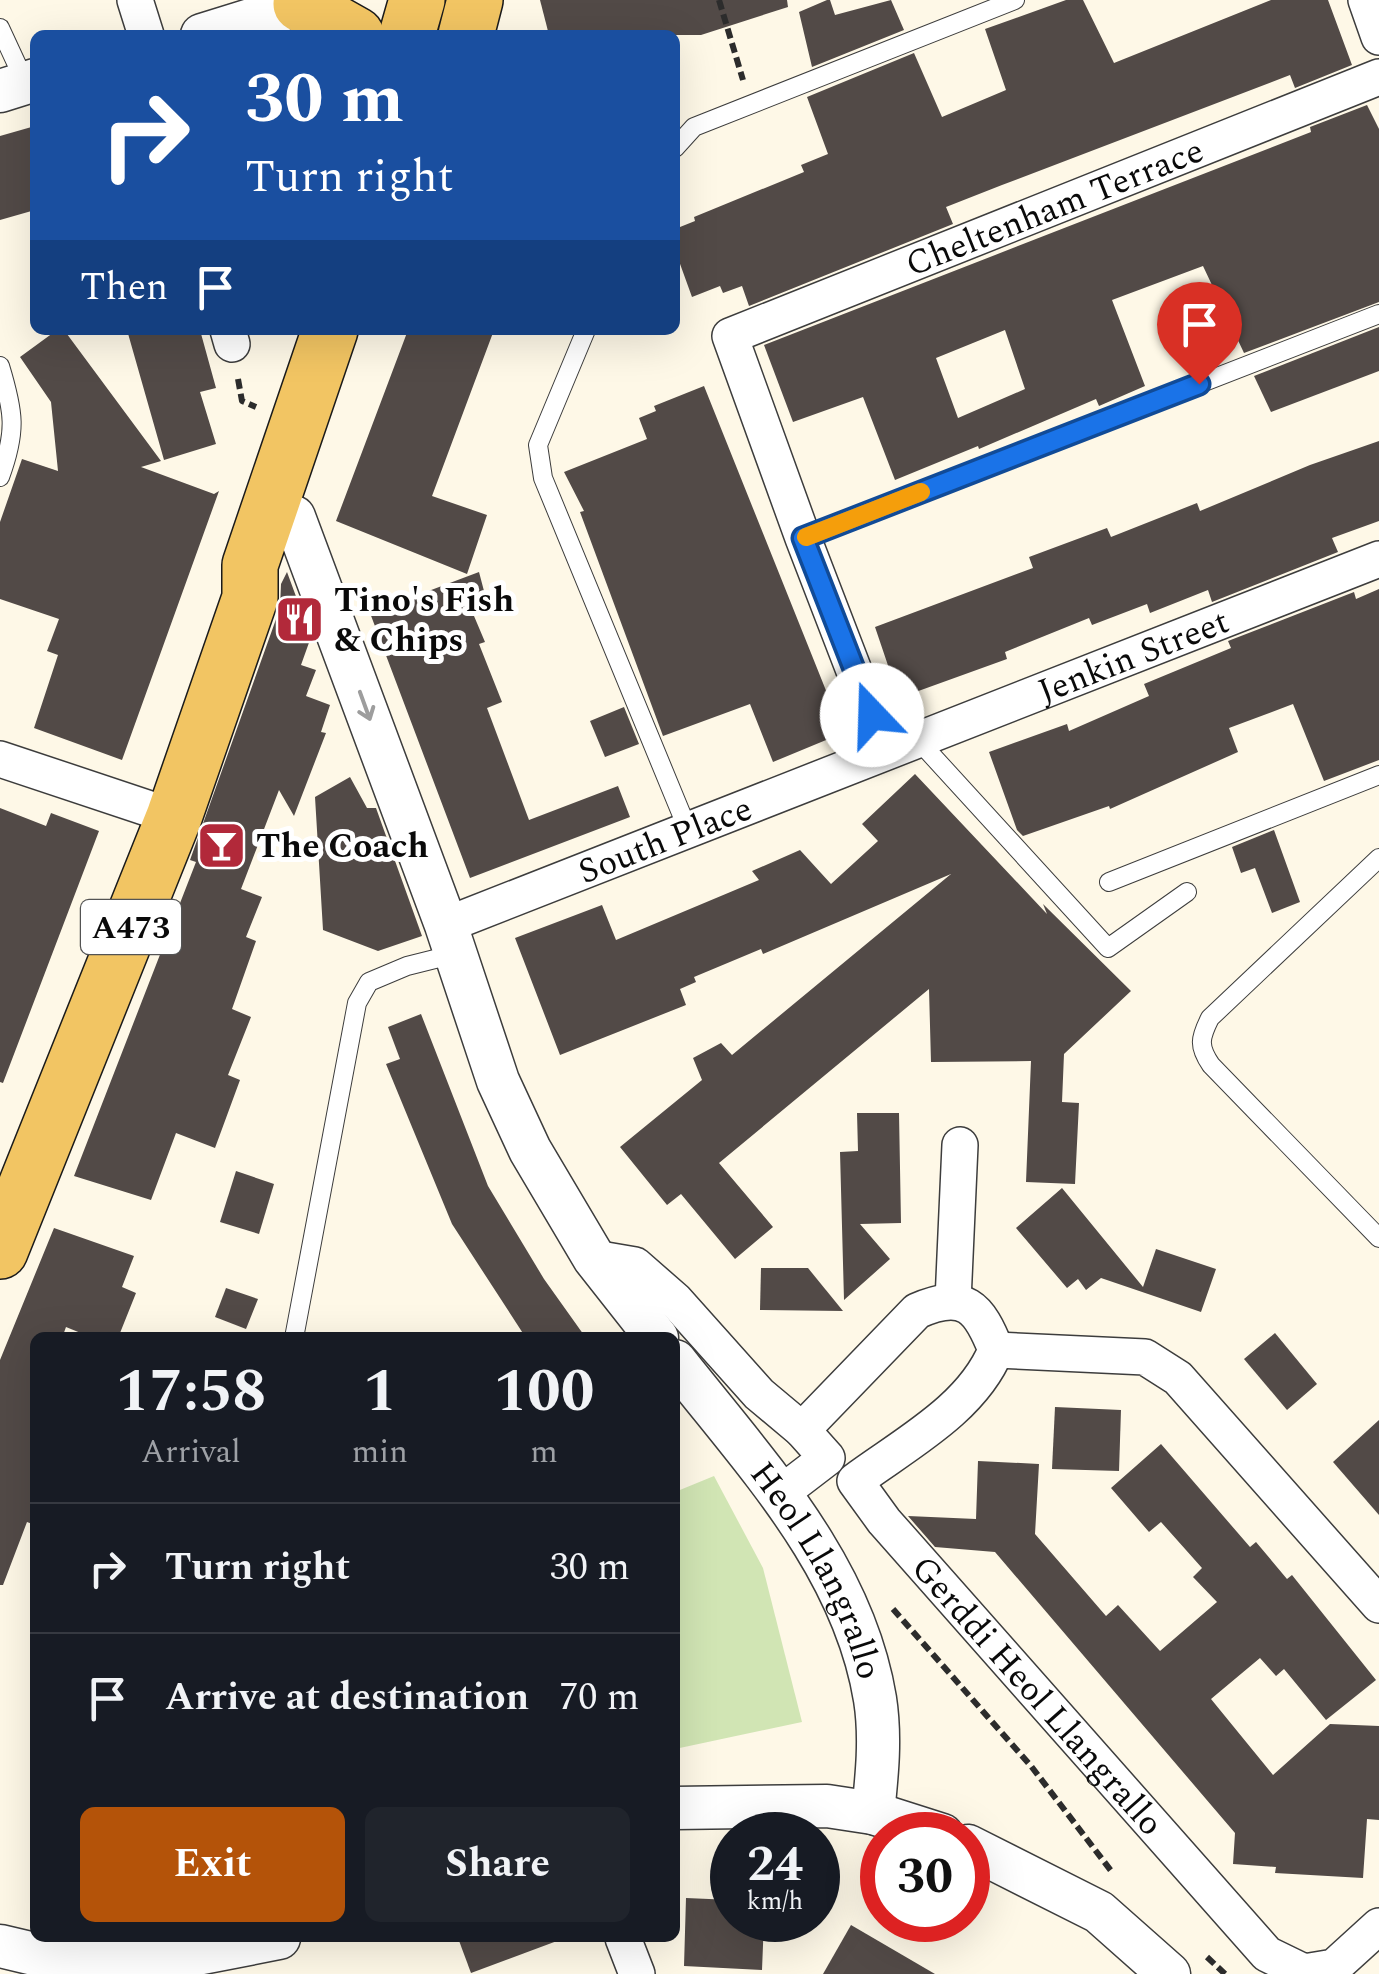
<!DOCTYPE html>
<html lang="en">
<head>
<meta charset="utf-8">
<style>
	:root { --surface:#171b24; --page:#20242c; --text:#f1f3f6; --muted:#9ea1a6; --line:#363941; --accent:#b45309 }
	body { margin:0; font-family:Spectral,serif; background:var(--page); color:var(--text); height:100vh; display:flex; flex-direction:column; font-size:38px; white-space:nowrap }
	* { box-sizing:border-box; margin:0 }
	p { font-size:32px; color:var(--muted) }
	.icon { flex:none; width:55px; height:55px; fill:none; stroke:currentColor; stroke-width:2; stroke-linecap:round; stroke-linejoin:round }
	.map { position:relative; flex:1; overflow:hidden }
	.details { position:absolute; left:30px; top:1332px; width:650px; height:610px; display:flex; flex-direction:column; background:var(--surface); border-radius:15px; box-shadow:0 10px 40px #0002 }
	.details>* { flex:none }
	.hud { position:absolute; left:30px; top:30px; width:650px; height:305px; border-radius:15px; box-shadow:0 10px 40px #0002; background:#1a4fa0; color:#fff; overflow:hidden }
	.speed { position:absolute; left:710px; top:1812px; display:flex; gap:20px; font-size:50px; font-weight:700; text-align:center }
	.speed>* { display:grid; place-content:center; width:130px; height:130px; border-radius:50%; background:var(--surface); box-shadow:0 10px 40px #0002; line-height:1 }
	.speed small { font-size:25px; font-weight:400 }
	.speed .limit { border:15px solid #d22; background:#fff; color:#111 }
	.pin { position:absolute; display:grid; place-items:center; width:85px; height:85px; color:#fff; margin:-102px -42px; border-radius:50% 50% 50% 0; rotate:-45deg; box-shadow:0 0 10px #0007 }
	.pin .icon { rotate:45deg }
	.me { position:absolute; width:110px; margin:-55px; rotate:339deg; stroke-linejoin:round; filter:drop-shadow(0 0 8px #0008) }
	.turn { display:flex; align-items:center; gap:35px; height:210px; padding:0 50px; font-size:45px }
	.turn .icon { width:130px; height:130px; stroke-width:2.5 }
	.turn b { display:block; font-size:70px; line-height:85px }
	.then { display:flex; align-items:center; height:95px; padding:0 50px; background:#0003; gap:20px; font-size:38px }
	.eta { display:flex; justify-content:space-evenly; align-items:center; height:170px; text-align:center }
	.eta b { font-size:60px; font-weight:700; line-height:70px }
	.primary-button { display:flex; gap:20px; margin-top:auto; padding:20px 50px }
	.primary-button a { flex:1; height:115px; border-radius:15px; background:var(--accent); color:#fff; font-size:40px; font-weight:700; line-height:115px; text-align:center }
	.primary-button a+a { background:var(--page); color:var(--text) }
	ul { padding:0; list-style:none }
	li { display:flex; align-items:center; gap:30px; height:130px; padding:0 50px; border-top:2px solid var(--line) }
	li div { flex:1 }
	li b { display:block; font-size:38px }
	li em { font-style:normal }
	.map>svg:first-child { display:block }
	.green { fill:#d1e5b4 }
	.building { fill:#524a47; fill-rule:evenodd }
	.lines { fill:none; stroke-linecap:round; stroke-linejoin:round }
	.service-casing { stroke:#3d3d3d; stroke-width:20 }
	.minor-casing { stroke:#3d3d3d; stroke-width:38 }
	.tertiary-casing { stroke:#3d3d3d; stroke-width:45 }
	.primary-casing { stroke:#1b1b1b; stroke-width:58 }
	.path { stroke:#2c2c2c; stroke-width:6; stroke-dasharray:10 5; stroke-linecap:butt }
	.service { stroke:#fff; stroke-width:18 }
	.minor { stroke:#fff; stroke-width:35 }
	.tertiary { stroke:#fff; stroke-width:42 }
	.primary { stroke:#f2c563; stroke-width:55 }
	.oneway { stroke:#9d9d9d }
	.route-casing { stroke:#114b97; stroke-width:25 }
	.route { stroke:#1a73e8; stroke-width:18 }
	.slow { stroke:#f59e0b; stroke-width:18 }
	.labels { text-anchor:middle; stroke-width:10; stroke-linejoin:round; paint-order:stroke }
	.shield { fill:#fff; stroke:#545454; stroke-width:2.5 }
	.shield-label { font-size:32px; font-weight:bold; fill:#0a0a0a }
	.street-label { font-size:35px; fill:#0a0a0a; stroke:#fff }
	.poi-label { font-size:35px; font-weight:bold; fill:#0a0a0a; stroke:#fff; text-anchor:start }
</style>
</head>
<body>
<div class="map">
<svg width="1379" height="1974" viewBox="0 0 1379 1974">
	<rect width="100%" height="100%" fill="#fef8e7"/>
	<path class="green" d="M714,1476L763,1568L802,1722L675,1749V1492Z"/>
	<g class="building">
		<path d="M540,0H787L788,7L701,35H549Z"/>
		<path d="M827,0H830L835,15L891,0L904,30L812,67L799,12Z"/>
		<path d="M1066,0H1083L1114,63L1271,0H1328L1352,65L1295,88L1290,75L1002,185L946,207L953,224L749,306L742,286L723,293L720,286L692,297L675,250V229L695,221L694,217L804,172L801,165L828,154L807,97L914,53L942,117L1006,90L985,29Z"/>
		<path d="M1367,105L1379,129V302L1244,353L1203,266L1112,300L1145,386L1099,406L1096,399L979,449L978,446L895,480L863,397L793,422L764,345L1311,132L1310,127ZM1005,330L1025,389L958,418L936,358Z"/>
		<path d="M35,126V210L0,220V136Z"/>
		<path d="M1379,327V371L1271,412L1254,376Z"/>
		<path d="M57,330H64L161,461L141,467L214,494L219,491L122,760L34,728L58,655L47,651L59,619L0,599V522L22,459L58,471L51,402L20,357Z"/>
		<path d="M127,330H200L216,388L200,392L216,444L164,460Z"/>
		<path d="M408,330H494L432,496L487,515L467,574L336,521Z"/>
		<path d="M704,386L843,733L773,762L750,704L663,736L580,512L584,511L564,472L647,439L639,418L656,411L654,406Z"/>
		<path d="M1379,441V521L1332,538L1338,552L1212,602L1208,590L1150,613L1147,604L1092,625L1089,618L1005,652L1007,659L899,698L875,627L1033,568L1029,557L1107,528L1111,537L1197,503L1200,511L1310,465Z"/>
		<path d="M287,572L311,637L301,665L316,670L306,696L330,705L321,732L326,733L294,816L279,790L241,889L262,897L246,937L256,941L232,1009L251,1017L228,1075L240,1080L215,1148L176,1133L151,1200L74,1176L196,862L190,860L280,608L281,584Z"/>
		<path d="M479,572L489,610L474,616L485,642L479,644L502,702L487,708L529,820L618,786L630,817L470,878L370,613Z"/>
		<path d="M1379,589V760L1324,781L1293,704L1229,728L1238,752L1110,809L1109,806L1023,836L1017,830L989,752L1067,724L1069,731L1149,696L1144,684L1231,648L1228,641L1354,592L1356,599Z"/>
		<path d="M624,707L639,744L605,757L590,721Z"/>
		<path d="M915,774L1047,914L1043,904L1131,991L1064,1054L1062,1102L1079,1103L1075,1184L1026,1182L1031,1061L931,1062L929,989L719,1163L773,1227L735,1259L681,1194L667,1205L620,1147L702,1080L693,1058L721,1043L732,1055L951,874L763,954L761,949L694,977L696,982L680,989L686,1005L560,1055L515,938L602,905L616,940L759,880L752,871L800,850L831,884L878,841L862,824Z"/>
		<path d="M350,777L367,808H376L422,936L378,951L323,930L315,797Z"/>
		<path d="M0,808L46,826L51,813L99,831L3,1083L0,1082Z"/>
		<path d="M1274,830L1300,902L1272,913L1255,868L1241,873L1232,847Z"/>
		<path d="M421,1014L488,1186L544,1279L586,1338H526L452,1224L386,1064L400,1059L388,1027Z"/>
		<path d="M857,1113H899L901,1223L860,1224L890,1259L844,1300L840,1152L858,1151Z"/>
		<path d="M236,1171L274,1184L259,1234L220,1222Z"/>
		<path d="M1062,1188L1143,1287L1156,1249L1216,1269L1201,1312L1101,1278L1086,1290L1078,1279L1067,1288L1016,1228Z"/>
		<path d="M54,1228L134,1256L122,1287L136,1293L118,1338H93L66,1327L62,1338H35V1525L27,1522L3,1585H0V1360Z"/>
		<path d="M761,1268H808L843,1311L760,1310Z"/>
		<path d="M226,1288L258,1299L246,1329L215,1317Z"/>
		<path d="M1275,1333L1317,1384L1287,1410L1244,1359Z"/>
		<path d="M1055,1407L1121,1410L1119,1471L1052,1469Z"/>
		<path d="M1379,1420V1515L1333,1462Z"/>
		<path d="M1161,1444L1250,1547L1256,1542L1287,1579L1292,1575L1376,1680L1326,1720L1284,1669L1276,1676L1260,1658L1211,1699L1273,1775L1330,1724L1379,1726V1820L1367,1819L1363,1878L1275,1873L1276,1867L1233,1864L1235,1833L995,1552L935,1547L908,1516L976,1519L978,1461L1039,1464L1035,1534L1106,1616L1118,1605L1160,1651L1217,1602L1193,1577L1202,1568L1161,1522L1149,1532L1111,1488Z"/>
		<path d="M686,1898L732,1900V1920H764L762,1970L684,1966Z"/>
		<path d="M851,1925L935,1974H823Z"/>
		<path d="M458,1938H556L557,1941L471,1973Z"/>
	</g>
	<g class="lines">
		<defs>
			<g id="service">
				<path d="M0,28L25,82"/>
				<path d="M675,148L694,127L1015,0"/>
				<path d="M586,330L538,445L543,478L688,830"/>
				<path d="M0,366C14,412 17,431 0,477"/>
				<path d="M803,538L1379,314"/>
				<path d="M917,739L1108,948L1187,892"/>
				<path d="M1379,858L1210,1018C1200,1038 1198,1046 1211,1065L1379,1238"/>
				<path d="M1109,882L1379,775"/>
				<path d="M294,1338L357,1003L369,982L407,966L455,954"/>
			</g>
			<g id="minor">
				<path d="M135,0L146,35"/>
				<path d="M1366,0L1379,37"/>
				<path d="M228,330L232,344"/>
				<path id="s1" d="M885,751L803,538L730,336L1379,77"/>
				<path d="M0,759L174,817"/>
				<path id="s2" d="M446,925L1379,559"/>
				<path d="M594,1258L635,1265L675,1300L759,1394L802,1430"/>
				<path d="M953,1301L960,1145"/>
				<path d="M996,1350L1145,1357L1178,1378L1379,1605"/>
				<path id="s3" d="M780,1494L827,1458L802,1430L917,1311C965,1290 979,1307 996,1350C972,1409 905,1444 855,1481L884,1521L1267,1954L1304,1972L1334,1967L1379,1926"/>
				<path d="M623,1938L637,1974"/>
			</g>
			<g id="tertiary">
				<path d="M202,35L315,0"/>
				<path d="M0,91L35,80"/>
				<path d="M294,517L446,925L498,1081L530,1150L594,1258L657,1338"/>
				<path id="s4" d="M675,1361C755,1463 853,1565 875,1699C881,1737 877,1775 873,1813"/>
				<path d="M675,1808L827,1806L873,1813L942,1835"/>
				<path d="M968,1846L1099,1912L1169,1974"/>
				<path d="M0,1946L72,1963L142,1960L197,1954L279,1938"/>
			</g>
			<g id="primary">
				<path d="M301,4L356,35"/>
				<path d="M407,35L417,0"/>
				<path d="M466,35L475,0"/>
				<path d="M0,1251L174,817L250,598V565L330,330"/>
			</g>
		</defs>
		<use href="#service" class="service-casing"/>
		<use href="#minor" class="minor-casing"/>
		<use href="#tertiary" class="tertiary-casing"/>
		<use href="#primary" class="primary-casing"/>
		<g class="path">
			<path d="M719,0L743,80"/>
			<path d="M238,379L242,401L256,407"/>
			<path d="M893,1609L1031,1766L1112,1872"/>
			<path d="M1207,1957L1225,1974"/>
		</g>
		<use href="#service" class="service"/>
		<use href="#minor" class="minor"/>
		<use href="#tertiary" class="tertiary"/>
		<use href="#primary" class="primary"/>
	</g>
	<defs><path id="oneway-shaft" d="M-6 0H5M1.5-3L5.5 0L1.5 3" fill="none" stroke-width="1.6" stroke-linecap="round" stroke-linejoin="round" transform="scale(2.5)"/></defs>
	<use class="oneway" href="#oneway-shaft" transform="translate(365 706) rotate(70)"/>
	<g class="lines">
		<defs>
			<path id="route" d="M872,715L803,538L1199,384"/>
		</defs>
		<use href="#route" class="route-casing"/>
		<use href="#route" class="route"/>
		<path class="slow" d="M806,537L921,492"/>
	</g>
	<defs>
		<symbol id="restaurant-square" viewBox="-11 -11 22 22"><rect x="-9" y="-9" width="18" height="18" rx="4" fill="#b2293a" stroke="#fff"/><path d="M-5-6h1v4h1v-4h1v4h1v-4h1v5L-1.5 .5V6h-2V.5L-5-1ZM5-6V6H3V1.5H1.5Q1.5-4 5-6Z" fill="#fff"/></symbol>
		<symbol id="bar-square" viewBox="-11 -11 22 22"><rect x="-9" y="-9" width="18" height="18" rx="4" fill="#b2293a" stroke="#fff"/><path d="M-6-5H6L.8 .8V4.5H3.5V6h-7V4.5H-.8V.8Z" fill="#fff"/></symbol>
	</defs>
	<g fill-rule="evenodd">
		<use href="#restaurant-square" x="272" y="592" width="55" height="55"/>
		<use href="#bar-square" x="194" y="818" width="55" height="55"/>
	</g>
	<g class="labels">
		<rect class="shield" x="81" y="900" width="100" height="54" rx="8"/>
		<g class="shield-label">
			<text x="131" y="938">A473</text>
		</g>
		<g class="street-label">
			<text dy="12" stroke="none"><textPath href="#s1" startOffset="792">Cheltenham Terrace</textPath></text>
			<text dy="12" stroke="none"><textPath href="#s2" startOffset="738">Jenkin Street</textPath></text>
			<text dy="12" stroke="none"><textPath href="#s2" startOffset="235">South Place</textPath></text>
			<text dy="12" stroke="none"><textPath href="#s4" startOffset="255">Heol Llangrallo</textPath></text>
			<text dy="12" stroke="none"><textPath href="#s3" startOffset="845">Gerddi Heol Llangrallo</textPath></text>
		</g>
		<g class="poi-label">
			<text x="334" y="611">Tino's Fish<tspan x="334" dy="40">&amp; Chips</tspan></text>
			<text x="256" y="857">The Coach</text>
		</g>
	</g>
</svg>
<div class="speed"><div>24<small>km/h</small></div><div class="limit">30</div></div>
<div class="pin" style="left:1199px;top:384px;background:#d93025"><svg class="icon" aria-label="arrive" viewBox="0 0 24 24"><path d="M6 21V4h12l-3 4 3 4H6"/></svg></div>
<svg class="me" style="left:872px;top:715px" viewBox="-20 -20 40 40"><circle r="19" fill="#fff"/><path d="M0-13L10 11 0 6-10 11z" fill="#1a73e8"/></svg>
<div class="hud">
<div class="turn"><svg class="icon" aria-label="right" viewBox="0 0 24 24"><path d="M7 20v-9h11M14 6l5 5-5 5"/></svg><div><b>30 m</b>Turn right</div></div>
<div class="then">Then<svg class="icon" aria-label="arrive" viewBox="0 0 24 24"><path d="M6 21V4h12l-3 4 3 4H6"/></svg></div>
</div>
<section class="details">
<div class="eta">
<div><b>17:58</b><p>Arrival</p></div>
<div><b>1</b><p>min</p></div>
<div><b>100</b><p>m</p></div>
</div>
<ul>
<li><svg class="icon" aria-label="right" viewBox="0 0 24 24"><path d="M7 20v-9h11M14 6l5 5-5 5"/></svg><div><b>Turn right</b></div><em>30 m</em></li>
<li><svg class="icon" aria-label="arrive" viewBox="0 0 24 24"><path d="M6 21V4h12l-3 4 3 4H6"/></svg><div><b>Arrive at destination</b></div><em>70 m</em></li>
</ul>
<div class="primary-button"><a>Exit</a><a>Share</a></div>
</section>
</div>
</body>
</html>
